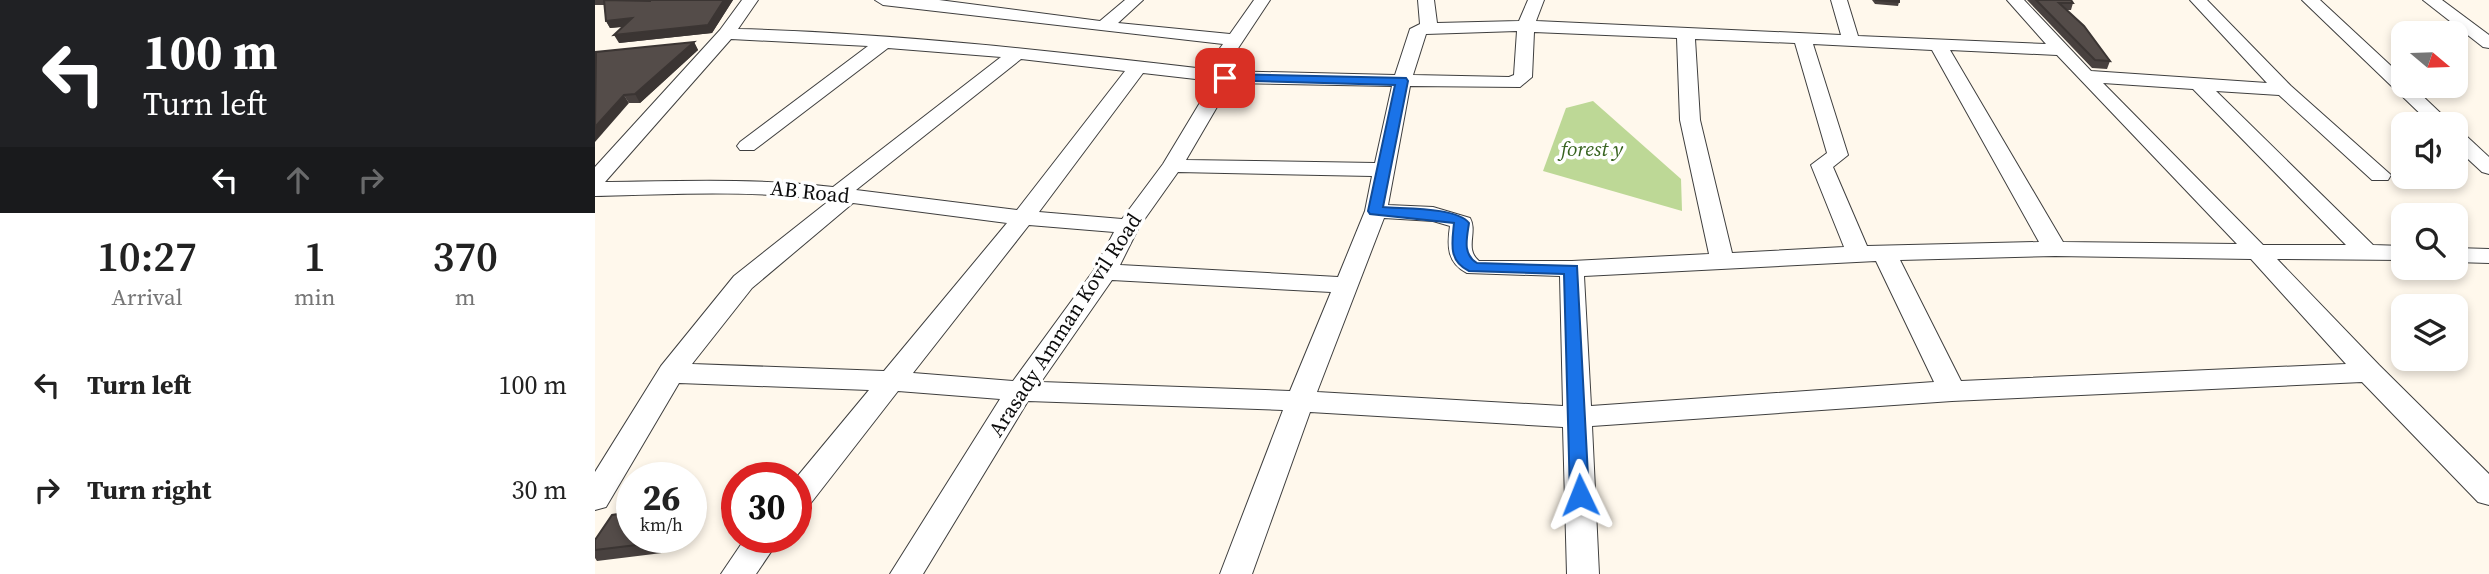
<!DOCTYPE html>
<html lang="en">
<head>
<meta charset="utf-8">
<style>
	:root { --surface:#fff; --page:#f2f2f2; --text:#222; --muted:#767676 }
	body { margin:0; font-family:"Source Serif 4",serif; background:var(--page); color:var(--text); height:100vh; display:flex; flex-direction:column; font-size:26px; white-space:nowrap }
	* { box-sizing:border-box; margin:0 }
	p { font-size:23px; color:var(--muted) }
	.icon { flex:none; width:38px; height:38px; fill:none; stroke:currentColor; stroke-width:2; stroke-linecap:round; stroke-linejoin:round }
	.map { position:relative; flex:1; overflow:hidden }
	.sheet { display:flex; flex-direction:column; background:var(--surface); width:595px }
	.sheet>* { flex:none }
	.top-card { background:#202124; color:#fff; overflow:hidden }
	.needle { width:46px; rotate:109deg }
	.fabs { position:absolute; left:1796px; top:21px; display:grid; gap:14px }
	.fabs a { display:grid; place-items:center; width:77px; height:77px; border-radius:14px; background:var(--surface); box-shadow:0 4px 10px #0003; font-size:35px }
	.speed { position:absolute; left:21px; top:462px; display:flex; gap:14px; font-size:35px; font-weight:700; text-align:center }
	.speed>* { display:grid; place-content:center; width:91px; height:91px; border-radius:50%; background:var(--surface); box-shadow:0 4px 10px #0003; line-height:1 }
	.speed small { font-size:18px; font-weight:400 }
	.speed .limit { border:10px solid #d22; background:#fff; color:#111 }
	.pin { position:absolute; display:grid; place-items:center; width:60px; height:60px; color:#fff; margin:-30px; border-radius:14px; box-shadow:0 4px 10px #0006 }
	.me { position:absolute; width:77px; margin:-38px; rotate:358deg; stroke-linejoin:round; filter:drop-shadow(0 0 5px #0008) }
	.turn { display:flex; align-items:center; gap:24px; height:147px; padding:0 28px; font-size:32px }
	.turn .icon { width:91px; height:91px; stroke-width:2.5 }
	.turn b { display:block; font-size:49px; line-height:60px }
	.lanes { display:flex; align-items:center; height:66px; padding:0 28px; background:#0003; justify-content:center; gap:35px; direction:ltr }
	.lanes .off { opacity:.35 }
	.eta { display:flex; justify-content:space-evenly; align-items:center; height:119px; text-align:center }
	.eta b { font-size:42px; font-weight:600; line-height:49px }
	ul { padding:0; list-style:none }
	li { display:flex; align-items:center; gap:21px; height:105px; padding:0 28px }
	li div { flex:1 }
	li b { display:block; font-size:26px }
	li em { font-style:normal }
	main { display:flex; flex:1; min-height:0 }
	.map>svg:first-child { display:block }
	.forest { fill:#bdd896 }
	.lines { fill:none; stroke-linecap:round; stroke-linejoin:round }
	.minor-casing { stroke:#3f3f3f; stroke-width:2 }
	.minor { fill:#fff; fill-rule:evenodd }
	.wall { fill:#48413f }
	.shaded-wall { fill:#3b3533 }
	.building { fill:#544c49; stroke:#3b3533; stroke-width:2 }
	.route { fill:#1a73e8; stroke:#114b97; stroke-width:2 }
	.labels { text-anchor:middle; stroke-width:7; stroke-linejoin:round; paint-order:stroke }
	.park-label { font-size:21px; font-style:italic; fill:#36621e; stroke:#fff }
	.street-label { font-size:21px; fill:#0c0c0c; stroke:#fff }
</style>
</head>
<body>
<main>
<section class="sheet">
<div class="top-card">
<div class="turn"><svg class="icon" aria-label="left" viewBox="0 0 24 24"><path d="M17 20v-9H6M10 6l-5 5 5 5"/></svg><div><b>100 m</b>Turn left</div></div>
<div class="lanes"><svg class="icon" aria-label="left" viewBox="0 0 24 24"><path d="M17 20v-9H6M10 6l-5 5 5 5"/></svg><svg class="icon off" aria-label="ahead" viewBox="0 0 24 24"><path d="M12 20V5M6 11l6-6 6 6"/></svg><svg class="icon off" aria-label="right" viewBox="0 0 24 24"><path d="M7 20v-9h11M14 6l5 5-5 5"/></svg></div>
</div>
<div class="eta">
<div><b>10:27</b><p>Arrival</p></div>
<div><b>1</b><p>min</p></div>
<div><b>370</b><p>m</p></div>
</div>
<ul>
<li><svg class="icon" aria-label="left" viewBox="0 0 24 24"><path d="M17 20v-9H6M10 6l-5 5 5 5"/></svg><div><b>Turn left</b></div><em>100 m</em></li>
<li><svg class="icon" aria-label="right" viewBox="0 0 24 24"><path d="M7 20v-9h11M14 6l5 5-5 5"/></svg><div><b>Turn right</b></div><em>30 m</em></li>
</ul>
</section>
<div class="map">
<svg width="1894" height="574" viewBox="0 0 1894 574">
	<rect width="100%" height="100%" fill="#fff8ec"/>
	<path class="forest" d="M998,101L1086,179L1087,211L948,171L971,108Z"/>
	<g class="lines">
		<defs>
			<g id="minor">
				<path d="M147,0H163L143,29C299,33 455,51 610,69L628,44L288,5L280,0H344L505,21L530,0H548L523,23L635,34L659,0H675L628,71L800,75L815,29L825,24L823,0H839L842,23L924,21L933,0H949L941,21L1246,35L1236,0H1252L1263,36L1451,44L1412,0H1429L1496,71L1672,83L1595,0H1612L1696,86L1796,175L1793,180H1777L1684,95L1621,91L1778,245L1808,246V260L1682,259L1784,365L1894,474V505L1883,502L1767,382L1357,401L997,426L1004,574H972L968,427L715,412L657,574H625L688,410L433,401L328,574H295L405,399L303,391L212,508L201,511V478L274,390L84,383L11,507L0,510V472L66,366L139,276L235,200C156,190 79,194 0,196V167L125,30ZM922,31L919,75L914,77L818,75L831,34ZM939,32L1082,38L1085,120L1114,254L977,261H884C869,249 883,232 875,218L838,207L793,205L815,86L925,87L937,77ZM136,39L273,46L145,142L142,146L145,150H159L293,48L406,57L238,187C162,178 86,181 10,182ZM1100,39L1200,43L1232,153L1216,165L1249,247L1137,253L1105,120ZM1218,44L1337,50L1444,242L1272,246L1238,167L1253,155ZM1355,50L1462,55L1642,244L1468,242ZM426,59L530,71L422,210L261,190ZM548,73L618,81L568,164L527,219L444,212ZM636,83L797,86L780,163L591,160ZM1508,83L1598,89L1751,245H1668ZM583,172L777,176L770,211L743,277L525,265L544,227ZM258,203L412,223L289,371L97,364L157,288ZM789,218L838,221L855,226C852,246 852,263 872,273L965,276L968,406L722,392ZM434,225L519,232L499,270L418,381L318,373ZM1460,256L1656,259L1751,364L1366,381L1305,260ZM1281,261L1339,382L996,406L989,276ZM517,280L736,292L695,391L446,382Z"/>
				<path d="M1707,0H1725L1808,77V86H1817L1857,124H1836Z"/>
				<path d="M1828,0H1847L1894,35V48L1888,47Z"/>
				<path d="M1860,130L1867,132L1894,157V174L1887,172L1860,147Z"/>
				<path d="M1860,248L1894,249V263L1860,262Z"/>
				<path d="M151,537H186L161,574H126Z"/>
			</g>
		</defs>
		<use href="#minor" class="minor-casing"/>
		<use href="#minor" class="minor"/>
	</g>
	<g class="wall">
		<path d="M0,0H138L117,33L24,43L28,27L15,28L11,21L9,5H0Z"/>
		<path d="M1277,0H1304V2L1303,6L1280,4Z"/>
		<path d="M1432,0H1476L1478,3L1476,10H1472L1515,61L1512,69L1497,68Z"/>
		<path d="M99,42L103,50L45,103H34L0,52Z"/>
		<path d="M37,537H76L67,553L2,561L0,558V540Z"/>
	</g>
	<g class="shaded-wall">
		<path d="M129,0H138L117,33L24,43L19,35Z"/>
		<path d="M37,18L42,25L15,28L11,21Z"/>
		<path d="M99,42L103,50L45,103L40,94Z"/>
		<path d="M29,95L34,103L0,142V127Z"/>
		<path d="M62,537H76L67,553L58,543Z"/>
	</g>
	<g class="building">
		<path d="M9,0L55,1V0H129L113,25L19,35L37,18L11,21Z"/>
		<path d="M1280,0H1304V2L1281,0Z"/>
		<path d="M1441,0H1476L1478,3H1464L1489,26L1515,61L1500,60Z"/>
		<path d="M99,42L40,94L29,95L0,127L1,52Z"/>
		<path d="M37,512V537H62L58,543L0,550V540L17,515Z"/>
	</g>
	<path class="route" d="M630,74L811,78L813,81L788,207C809,209 862,207 874,223C872,238 867,254 882,263L982,266L994,495L992,501L985,503L978,501L975,495L969,274L874,271C853,261 857,243 859,223L775,214L773,211L800,85L626,80V75Z"/>
	<g class="labels">
		<g class="park-label">
			<text x="997" y="156">forest y</text>
		</g>
		<g class="street-label">
			<text transform="translate(215 192) rotate(6)" y="7">AB Road</text>
			<text transform="translate(470 325) rotate(-57)" y="7">Arasady Amman Kovil Road</text>
		</g>
	</g>
</svg>
<div class="fabs">
<a><svg class="needle" viewBox="-14 -14 28 28"><path d="M0-13l5 13h-10z" fill="#e53935"/><path d="M0 13l5-13h-10z" fill="#767676"/></svg></a>
<a><svg class="icon" aria-label="sound" viewBox="0 0 24 24"><path d="M4 9h4l5-4v14l-5-4H4zM17 9q2 3 0 6"/></svg></a>
<a><svg class="icon" aria-label="search" viewBox="0 0 24 24"><circle cx="10" cy="10" r="6"/><path d="M15 15l6 6"/></svg></a>
<a><svg class="icon" aria-label="layers" viewBox="0 0 24 24"><path d="M12 4l9 5-9 5-9-5zM3 14l9 5 9-5"/></svg></a>
</div>
<div class="speed"><div>26<small>km/h</small></div><div class="limit">30</div></div>
<div class="pin" style="left:630px;top:78px;background:#d93025"><svg class="icon" aria-label="arrive" viewBox="0 0 24 24"><path d="M6 21V4h12l-3 4 3 4H6"/></svg></div>
<svg class="me" style="left:985px;top:495px" viewBox="-20 -20 40 40"><path d="M0-17L14 15 0 8-14 15z" fill="#1a73e8" stroke="#fff" stroke-width="4"/></svg>
</div>
</main>
</body>
</html>
